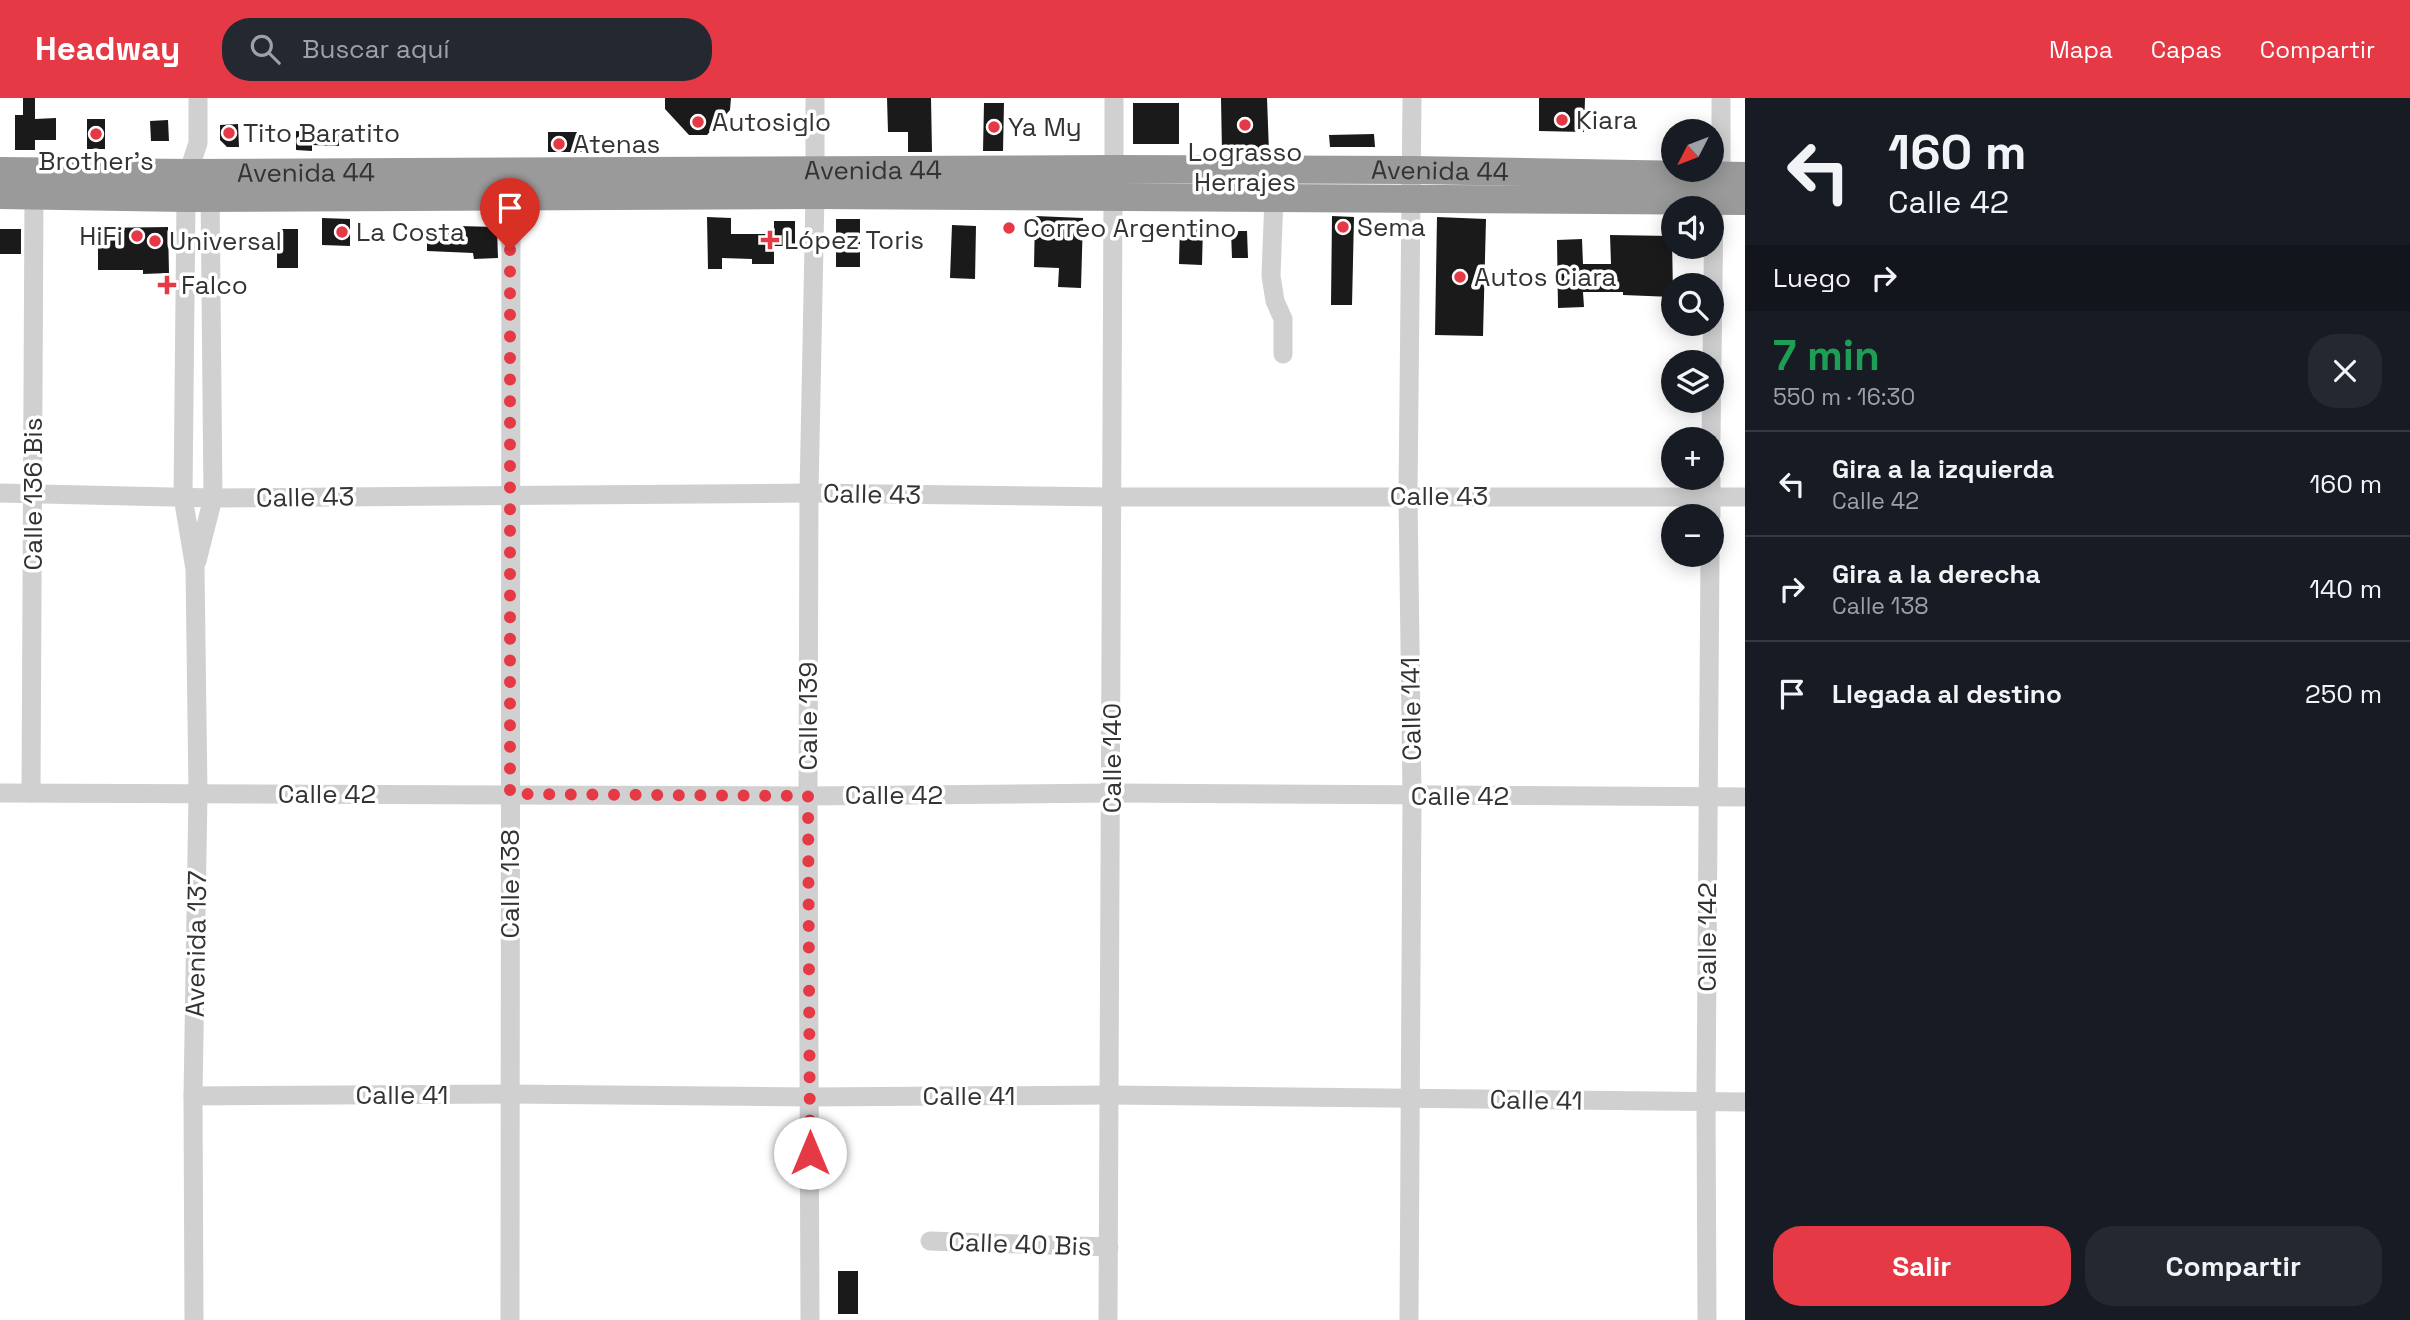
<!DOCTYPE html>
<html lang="es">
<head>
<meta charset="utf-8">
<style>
	:root { --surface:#171b24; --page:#242831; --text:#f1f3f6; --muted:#9ea1a6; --line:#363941; --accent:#e63946 }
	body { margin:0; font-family:"Space Grotesk",sans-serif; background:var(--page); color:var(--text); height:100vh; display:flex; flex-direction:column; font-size:26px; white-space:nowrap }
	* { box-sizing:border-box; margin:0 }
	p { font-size:23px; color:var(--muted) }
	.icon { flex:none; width:38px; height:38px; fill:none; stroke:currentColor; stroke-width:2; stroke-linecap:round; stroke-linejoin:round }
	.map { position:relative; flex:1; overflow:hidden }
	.panel { display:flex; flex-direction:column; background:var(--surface); width:665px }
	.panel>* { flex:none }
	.banner { background:#171b24; color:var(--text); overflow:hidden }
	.needle { width:46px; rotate:228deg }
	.tools { position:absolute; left:1661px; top:21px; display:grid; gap:14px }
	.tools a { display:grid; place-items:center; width:63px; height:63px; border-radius:50%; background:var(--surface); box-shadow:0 4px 18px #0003; font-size:35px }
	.pin { position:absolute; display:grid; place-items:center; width:60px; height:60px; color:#fff; margin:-72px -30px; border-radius:50% 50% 50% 0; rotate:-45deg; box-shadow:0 0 7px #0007 }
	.pin .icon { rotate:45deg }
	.me { position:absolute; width:77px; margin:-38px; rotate:0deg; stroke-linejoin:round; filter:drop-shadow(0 0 5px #0008) }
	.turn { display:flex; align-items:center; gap:24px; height:147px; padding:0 28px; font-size:32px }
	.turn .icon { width:91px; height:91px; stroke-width:2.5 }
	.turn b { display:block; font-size:49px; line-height:60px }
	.then { display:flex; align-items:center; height:66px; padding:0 28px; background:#0003; gap:14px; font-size:26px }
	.round { display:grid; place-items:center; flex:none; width:74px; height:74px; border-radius:28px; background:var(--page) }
	.overview { display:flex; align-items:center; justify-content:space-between; height:119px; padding:0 28px }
	h1 { font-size:42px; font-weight:600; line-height:52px; color:#1e9e55 }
	.button { display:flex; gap:14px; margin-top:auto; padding:14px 28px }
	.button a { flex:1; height:80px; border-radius:28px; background:var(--accent); color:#fff; font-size:28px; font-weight:600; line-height:80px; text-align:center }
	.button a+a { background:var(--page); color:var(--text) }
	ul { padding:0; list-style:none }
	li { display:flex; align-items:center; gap:21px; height:105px; padding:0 28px; border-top:2px solid var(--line) }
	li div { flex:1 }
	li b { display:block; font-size:26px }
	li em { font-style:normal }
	header { display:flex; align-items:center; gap:42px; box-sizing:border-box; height:98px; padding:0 35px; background:var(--accent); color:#fff }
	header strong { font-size:33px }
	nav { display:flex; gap:38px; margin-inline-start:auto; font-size:24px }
	.search { width:490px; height:63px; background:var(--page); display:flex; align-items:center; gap:18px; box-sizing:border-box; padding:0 24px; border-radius:28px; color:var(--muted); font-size:26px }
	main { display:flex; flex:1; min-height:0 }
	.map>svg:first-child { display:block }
	.building { fill:#1a1a1a }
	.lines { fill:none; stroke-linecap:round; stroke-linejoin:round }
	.minor { stroke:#d0d0d0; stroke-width:19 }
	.highway { stroke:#9a9a9a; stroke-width:28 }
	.route { stroke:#e63946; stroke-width:12; stroke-dasharray:0 21.6 }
	.poi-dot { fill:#e63946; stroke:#fff; stroke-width:2.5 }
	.labels { text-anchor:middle; stroke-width:7; stroke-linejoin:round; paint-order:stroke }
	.poi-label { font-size:26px; fill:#333; stroke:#fff; text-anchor:start }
	.street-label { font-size:26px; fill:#333; stroke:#fff }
</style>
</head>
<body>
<header>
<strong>Headway</strong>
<div class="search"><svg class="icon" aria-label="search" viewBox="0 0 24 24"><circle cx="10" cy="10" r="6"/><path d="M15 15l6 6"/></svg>Buscar aquí</div>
<nav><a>Mapa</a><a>Capas</a><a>Compartir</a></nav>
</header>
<main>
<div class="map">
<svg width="1745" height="1222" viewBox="0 0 1745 1222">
	<rect width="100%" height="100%" fill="#fff"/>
	<g class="building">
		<path d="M23,0H35V21L56,20V42H35V52H15V17H23Z"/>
		<path d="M665,0H731L730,12L707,37H689L665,11Z"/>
		<path d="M887,0H931L932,54H908V34H888Z"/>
		<path d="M1221,0H1267L1269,54L1222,55Z"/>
		<path d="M1539,0H1585L1584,34L1539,33Z"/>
		<path d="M984,5H1004L1003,53H983Z"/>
		<rect x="1133" y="5" width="46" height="41"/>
		<rect x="87" y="21" width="18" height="30"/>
		<path d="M168,22L169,43H151L150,23Z"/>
		<path d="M238,26L239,49H227L220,42V27Z"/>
		<path d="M296,33L339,36V48L312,47V53L296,52Z"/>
		<rect x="548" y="34" width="34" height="20"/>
		<path d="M1374,36L1375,49H1330L1329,37Z"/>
		<path d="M1035,118L1083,120L1081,190L1058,189L1059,170L1034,169Z"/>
		<path d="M1332,118L1354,119L1352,207H1331Z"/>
		<path d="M707,119L731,120V136H774V123H795V148H774V166H752V161L722,160V171H708Z"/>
		<path d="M1437,119L1486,121L1483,238L1435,237Z"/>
		<path d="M322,120L350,121V148L322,147Z"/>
		<rect x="836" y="121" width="24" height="48"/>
		<path d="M1180,126L1203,127L1202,167L1179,166Z"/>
		<path d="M952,127L976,128L975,181L950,180Z"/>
		<path d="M458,128L497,129L498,160L474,161L473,155L427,153V132H458Z"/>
		<path d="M168,129L169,175L143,176V172H98V130Z"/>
		<rect x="0" y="131" width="21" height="25"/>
		<rect x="277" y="131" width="21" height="39"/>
		<path d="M1231,133H1247L1248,160H1232Z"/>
		<path d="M1610,137L1672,138L1673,199L1623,197V194H1583L1584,209L1558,210L1557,142L1582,141L1583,166H1611Z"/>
		<rect x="838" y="1173" width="20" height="43"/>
	</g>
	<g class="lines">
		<g class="minor">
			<path d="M1114,71V0"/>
			<path d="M815,72V0"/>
			<path d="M1721,78V0"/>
			<path d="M1274,99L1271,178L1275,203L1283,221V256"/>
			<path d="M1711,341L1714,103"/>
			<path d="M0,395L213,400L809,395L1112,399H1745"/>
			<path d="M1711,418V380"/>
			<path d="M197,463L213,400L210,89"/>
			<path d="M0,695L808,698L1112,695L1745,699"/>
			<path d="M31,695L34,97"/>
			<path d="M193,998L510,996L810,999L1110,997L1745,1004"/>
			<path d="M930,1143L1109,1149"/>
			<path d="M194,1222L193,998L198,695L195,471L183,399L186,100L188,75L198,45V0"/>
			<path d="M510,1222L511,98"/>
			<path d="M810,1222L808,698L809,395L815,97"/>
			<path d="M1108,1222L1113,98"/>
			<path d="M1409,1222L1412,698L1408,398L1412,0"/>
			<path d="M1707,1222L1706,1003L1710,457"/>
		</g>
		<g class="highway">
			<path id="s1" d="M0,73L188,75L1114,71L1413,72L1745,78"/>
			<path d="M0,97L186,100L815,97L1745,103"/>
		</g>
	</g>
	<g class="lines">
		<path class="route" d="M510,152V696L808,698L810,1055"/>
	</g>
	<g class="poi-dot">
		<circle cx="1562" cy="22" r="7"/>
		<circle cx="698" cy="24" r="7"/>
		<circle cx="1245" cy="27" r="7"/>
		<circle cx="994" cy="29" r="7"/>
		<circle cx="229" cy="35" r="7"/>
		<circle cx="96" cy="36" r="7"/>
		<circle cx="559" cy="46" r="7"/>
		<circle cx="1343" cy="129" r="7"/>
		<circle cx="1009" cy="130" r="7"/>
		<circle cx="342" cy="134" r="7"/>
		<circle cx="137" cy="138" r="7"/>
		<path d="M766.5 131.5h7v7h7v7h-7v7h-7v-7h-7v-7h7z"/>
		<circle cx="155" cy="143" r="7"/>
		<circle cx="1460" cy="179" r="7"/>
		<path d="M163.5 176.5h7v7h7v7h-7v7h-7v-7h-7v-7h7z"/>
	</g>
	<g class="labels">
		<g class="poi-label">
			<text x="1576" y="31">Kiara</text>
			<text x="712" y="33">Autosiglo</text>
			<text x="1008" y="38">Ya My</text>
			<text x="243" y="44">Tito Baratito</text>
			<text x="573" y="55">Atenas</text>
			<text x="1245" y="63" text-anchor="middle">Lograsso<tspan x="1245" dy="30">Herrajes</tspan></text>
			<text x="96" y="72" text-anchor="middle">Brother's</text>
			<text x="1357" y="138">Sema</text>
			<text x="1023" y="139">Correo Argentino</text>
			<text x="356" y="143">La Costa</text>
			<text x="123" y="147" text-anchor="end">HiFi</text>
			<text x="784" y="151">López Toris</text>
			<text x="169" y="152">Universal</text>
			<text x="1474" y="188">Autos Ciara</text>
			<text x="181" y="196">Falco</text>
		</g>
		<g class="street-label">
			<text dy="9" stroke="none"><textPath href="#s1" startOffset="873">Avenida 44</textPath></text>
			<text dy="9" stroke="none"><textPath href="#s1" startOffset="1440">Avenida 44</textPath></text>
			<text dy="9" stroke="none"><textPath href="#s1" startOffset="306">Avenida 44</textPath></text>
			<text transform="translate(33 396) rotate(-90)" y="9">Calle 136 Bis</text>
			<text transform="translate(872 396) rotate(1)" y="9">Calle 43</text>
			<text x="1439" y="407">Calle 43</text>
			<text transform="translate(305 399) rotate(-1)" y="9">Calle 43</text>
			<text transform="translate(1411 611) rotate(-91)" y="9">Calle 141</text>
			<text transform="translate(808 618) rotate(-90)" y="9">Calle 139</text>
			<text transform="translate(1112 660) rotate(-90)" y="9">Calle 140</text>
			<text x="327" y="705">Calle 42</text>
			<text x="894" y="706">Calle 42</text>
			<text x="1460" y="707">Calle 42</text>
			<text transform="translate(510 786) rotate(-90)" y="9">Calle 138</text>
			<text transform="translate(1707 839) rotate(-90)" y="9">Calle 142</text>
			<text transform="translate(196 846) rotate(-89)" y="9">Avenida 137</text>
			<text x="402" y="1006">Calle 41</text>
			<text x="969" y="1007">Calle 41</text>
			<text transform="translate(1536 1002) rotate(1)" y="9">Calle 41</text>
			<text transform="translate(1020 1146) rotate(2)" y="9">Calle 40 Bis</text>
		</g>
	</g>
</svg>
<div class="tools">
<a><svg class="needle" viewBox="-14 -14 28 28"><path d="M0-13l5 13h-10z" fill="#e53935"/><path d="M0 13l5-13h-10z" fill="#9ea1a6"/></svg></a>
<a><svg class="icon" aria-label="sound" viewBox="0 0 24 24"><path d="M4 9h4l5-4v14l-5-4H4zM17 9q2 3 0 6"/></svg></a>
<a><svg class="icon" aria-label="search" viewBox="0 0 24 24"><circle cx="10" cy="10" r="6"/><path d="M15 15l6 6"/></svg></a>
<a><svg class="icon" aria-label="layers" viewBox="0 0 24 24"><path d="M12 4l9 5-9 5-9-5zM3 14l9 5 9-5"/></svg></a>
<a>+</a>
<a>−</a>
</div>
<div class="pin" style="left:510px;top:152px;background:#d93025"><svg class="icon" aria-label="arrive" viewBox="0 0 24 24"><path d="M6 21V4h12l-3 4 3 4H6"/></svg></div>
<svg class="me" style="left:810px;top:1055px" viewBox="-20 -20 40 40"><circle r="19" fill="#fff"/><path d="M0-13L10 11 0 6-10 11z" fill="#e63946"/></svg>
</div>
<section class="panel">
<div class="banner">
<div class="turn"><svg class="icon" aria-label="left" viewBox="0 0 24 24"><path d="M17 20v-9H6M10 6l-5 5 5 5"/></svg><div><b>160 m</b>Calle 42</div></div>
<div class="then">Luego<svg class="icon" aria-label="right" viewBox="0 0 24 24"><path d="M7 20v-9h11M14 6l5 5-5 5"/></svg></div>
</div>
<div class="overview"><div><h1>7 min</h1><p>550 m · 16:30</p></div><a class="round"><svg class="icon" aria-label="close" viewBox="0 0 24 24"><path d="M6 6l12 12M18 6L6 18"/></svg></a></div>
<ul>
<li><svg class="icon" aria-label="left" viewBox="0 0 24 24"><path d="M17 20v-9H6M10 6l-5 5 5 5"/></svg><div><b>Gira a la izquierda</b><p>Calle 42</p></div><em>160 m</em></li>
<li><svg class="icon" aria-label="right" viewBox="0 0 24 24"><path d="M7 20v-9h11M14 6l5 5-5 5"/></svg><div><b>Gira a la derecha</b><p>Calle 138</p></div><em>140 m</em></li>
<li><svg class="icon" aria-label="arrive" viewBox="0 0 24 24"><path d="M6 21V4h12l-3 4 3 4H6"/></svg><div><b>Llegada al destino</b></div><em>250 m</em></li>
</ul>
<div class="button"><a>Salir</a><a>Compartir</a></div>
</section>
</main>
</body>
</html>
